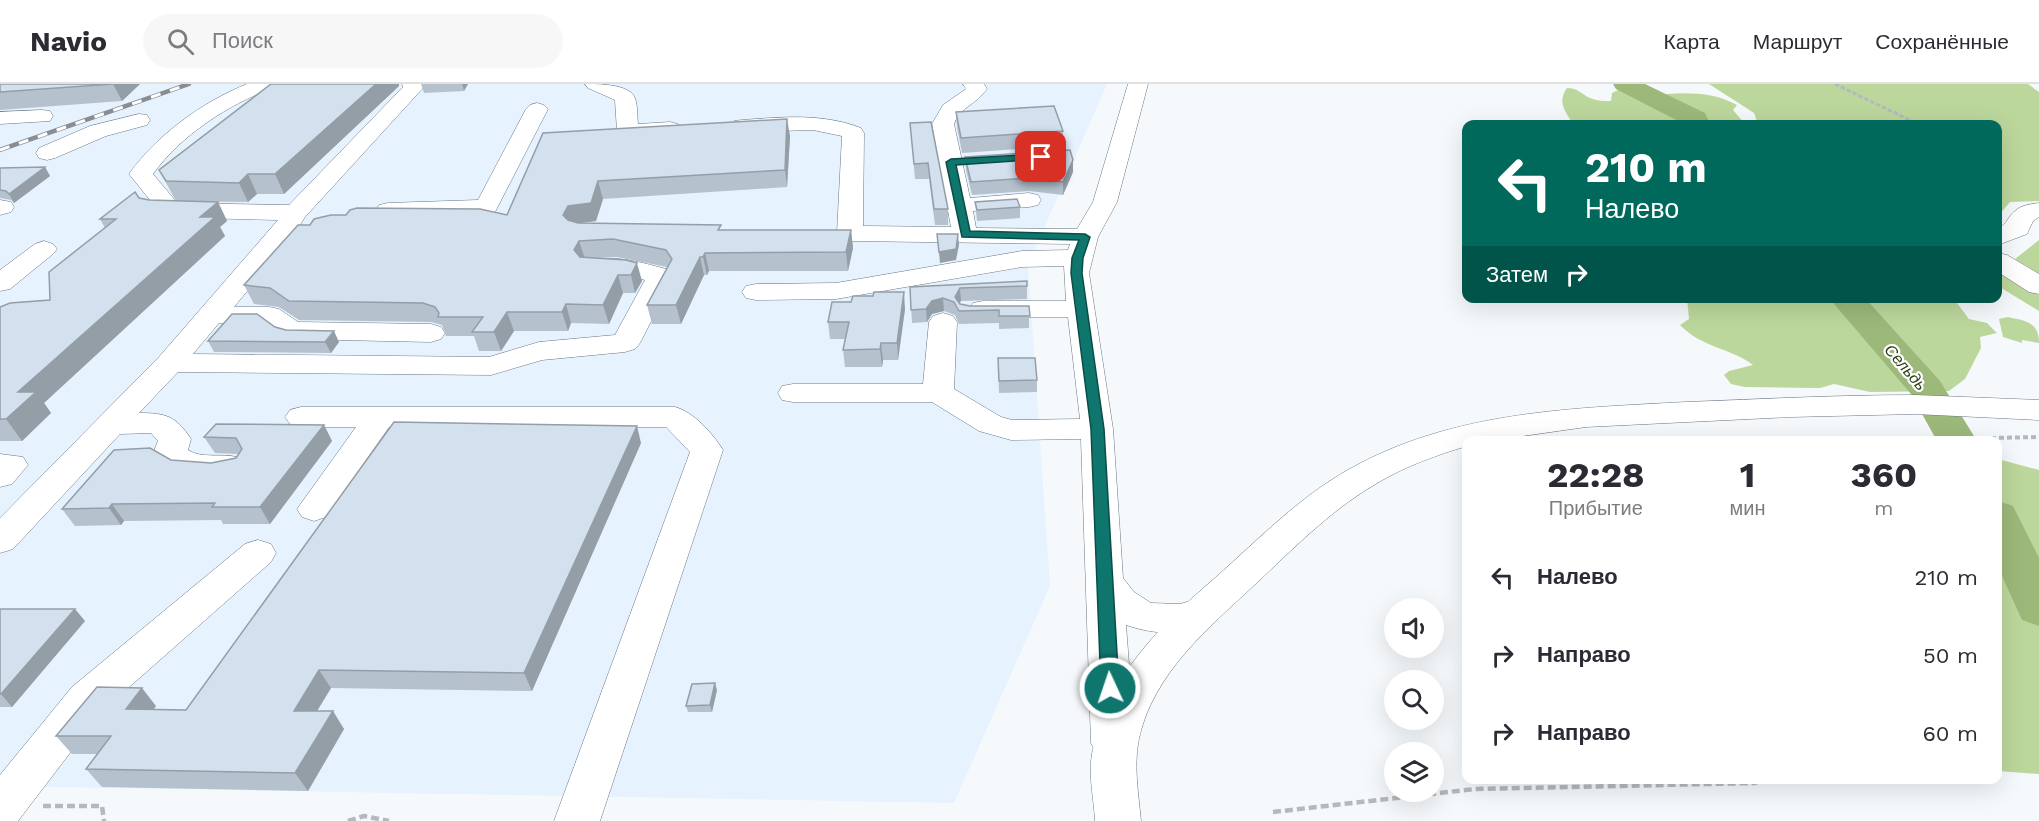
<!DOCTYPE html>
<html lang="ru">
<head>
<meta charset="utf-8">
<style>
	:root { --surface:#fff; --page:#f7f7f7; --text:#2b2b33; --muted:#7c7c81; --line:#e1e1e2 }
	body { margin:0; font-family:"Work Sans",sans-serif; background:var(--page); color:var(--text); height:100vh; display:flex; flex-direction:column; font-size:22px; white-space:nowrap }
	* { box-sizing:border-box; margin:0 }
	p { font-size:20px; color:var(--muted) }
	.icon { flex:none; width:33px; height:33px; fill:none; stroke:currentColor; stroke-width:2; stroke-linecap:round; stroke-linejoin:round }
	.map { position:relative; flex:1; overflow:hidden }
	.drawer { position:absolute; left:1462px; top:352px; width:540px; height:348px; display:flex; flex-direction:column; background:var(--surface); border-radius:12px; box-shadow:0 6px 24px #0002 }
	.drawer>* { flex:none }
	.hud { position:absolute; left:1462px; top:36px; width:540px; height:183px; border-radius:12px; box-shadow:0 6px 24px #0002; background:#00695c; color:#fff; overflow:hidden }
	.fabs { position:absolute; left:1384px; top:514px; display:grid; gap:12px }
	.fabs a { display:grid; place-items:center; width:60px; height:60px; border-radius:50%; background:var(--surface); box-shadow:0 6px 24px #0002; font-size:30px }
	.pin { position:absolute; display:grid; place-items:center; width:51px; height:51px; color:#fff; margin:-26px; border-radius:12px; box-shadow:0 3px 9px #0006 }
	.me { position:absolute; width:66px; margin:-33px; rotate:357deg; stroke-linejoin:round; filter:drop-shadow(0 0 4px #0008) }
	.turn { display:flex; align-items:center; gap:21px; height:126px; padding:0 24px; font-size:27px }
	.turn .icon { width:78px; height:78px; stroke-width:2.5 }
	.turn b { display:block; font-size:42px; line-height:51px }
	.then { display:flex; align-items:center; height:57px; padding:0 24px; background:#0003; gap:12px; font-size:22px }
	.eta { display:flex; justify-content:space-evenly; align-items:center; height:102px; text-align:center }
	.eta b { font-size:36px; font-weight:700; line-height:42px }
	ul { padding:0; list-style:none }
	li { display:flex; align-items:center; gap:18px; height:78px; padding:0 24px }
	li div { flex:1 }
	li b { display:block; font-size:22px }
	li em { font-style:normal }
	header { display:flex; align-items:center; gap:36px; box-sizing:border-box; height:84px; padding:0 30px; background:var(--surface); border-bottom:2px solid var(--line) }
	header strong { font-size:28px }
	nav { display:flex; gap:33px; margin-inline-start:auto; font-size:21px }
	.search { width:420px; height:54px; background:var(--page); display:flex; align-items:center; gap:15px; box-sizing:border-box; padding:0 21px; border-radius:33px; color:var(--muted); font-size:22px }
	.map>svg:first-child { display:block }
	.built { fill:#e6f2fe }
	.green { fill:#bcd79c }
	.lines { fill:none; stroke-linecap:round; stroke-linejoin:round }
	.river { fill:#9cb97a; fill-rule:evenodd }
	.minor-casing { stroke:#6a7683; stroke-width:1 }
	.major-casing { stroke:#6a7683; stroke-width:1 }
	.path-far2 { stroke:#b5b9bd; stroke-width:3; stroke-dasharray:4.5 2; stroke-linecap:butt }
	.path-far1 { stroke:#b5b9bd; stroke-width:4; stroke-dasharray:5 3; stroke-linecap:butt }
	.path { stroke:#b5b9bd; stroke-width:4.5; stroke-dasharray:8 4; stroke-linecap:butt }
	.minor { fill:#fff; fill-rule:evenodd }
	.major { fill:#fff; fill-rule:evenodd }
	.rail-casing { stroke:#898d91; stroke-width:4.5 }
	.rail { stroke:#fff; stroke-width:3; stroke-dasharray:10; stroke-linecap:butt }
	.wall { fill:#b5c2ce }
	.shaded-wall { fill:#949ea7 }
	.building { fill:#d3e1ef; stroke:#949ea7; stroke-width:1.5 }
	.route { fill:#0f766e; stroke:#0a4d48; stroke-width:1.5 }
	.labels { text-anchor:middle; stroke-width:4.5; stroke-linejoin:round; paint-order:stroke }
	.water-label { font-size:16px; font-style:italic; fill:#2e4012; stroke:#fff }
</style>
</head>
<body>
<header>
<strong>Navio</strong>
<div class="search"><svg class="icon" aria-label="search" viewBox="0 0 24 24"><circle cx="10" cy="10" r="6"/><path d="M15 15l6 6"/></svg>Поиск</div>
<nav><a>Карта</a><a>Маршрут</a><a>Сохранённые</a></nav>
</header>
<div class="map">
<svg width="2039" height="737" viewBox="0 0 2039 737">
	<rect width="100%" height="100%" fill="#f6f9fc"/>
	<path class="built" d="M0,0H1107L1028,181L1050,502L954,719L0,702Z"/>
	<g class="green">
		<path d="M1709,0H2028L2039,8V117L2010,118L1998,132V40H1758L1754,29Z"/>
		<path d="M1567,4C1578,4 1581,10 1590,14C1597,17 1604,17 1611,17L1612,9L1620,5L1632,7L1659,15L1665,14L1667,10C1689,8 1717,9 1737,21L1733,26L1745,40H1573C1565,27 1557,18 1567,4Z"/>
		<path d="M2039,156V190L2015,175Z"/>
		<path d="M1998,186L2039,211V227L1998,202Z"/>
		<path d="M1954,215L1969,235L1987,239L1997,249L1980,253L1981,264L1965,295L1949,307L1870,308L1834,300L1820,304L1745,303L1731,300L1724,291L1729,287L1753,281C1729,263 1702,264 1680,241L1689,235L1687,215Z"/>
		<path d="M2008,233C2026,237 2039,238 2039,259L2022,256V259L2003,253L1999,235Z"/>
		<path d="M1998,375L2039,386V690L1998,687Z"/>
	</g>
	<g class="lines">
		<g class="river">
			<path d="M1613,0H1645L1705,29L1710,40H1684L1616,5Z"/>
			<path d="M1829,214H1865L1940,297L1977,357H1937L1911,310Z"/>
			<path d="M1998,417L2013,422L2039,474V542L2022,536L1998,483Z"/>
		</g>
		<defs>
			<g id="minor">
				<path d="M247,0H275L272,4C228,21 181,51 153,90L174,115L173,119L289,121L403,3L402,0H422L423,4L305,133L293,152L234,223H269L279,225L298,238L431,240L441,243L445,249L441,255L431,258L292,255L282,252L263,239H219L193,270L489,273L539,258L615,251L645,196L631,192L586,189L582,183L586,177C614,170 643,179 670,186L674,192L640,259L635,265L625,268L542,276L491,291L178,288L139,329C166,329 176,332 191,355L188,366C201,375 221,369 237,373L242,381L237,389C208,396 171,396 153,369L158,357L151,349L120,350L13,465L0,469V434L159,273L278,136L159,133L150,131L147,126L150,116L129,90C157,51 202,18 247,0Z"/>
				<path d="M585,0C598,0 627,0 634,12C638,19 637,32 638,40L670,38L678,40L681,45L678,50C661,54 637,56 620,52L617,47L615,16L588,4Z"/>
				<path d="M963,0H984L987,5C977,20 960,23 954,40L970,114L1029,109L1038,111L1041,116L1038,121L1029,123L973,127L976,144L1077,145L1093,118L1128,0H1148L1117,118L1098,153L1089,189L1113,345L1123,494L1134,508L1151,519L1180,520L1201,514L1215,518L1220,528L1215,538C1183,551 1159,552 1126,541L1135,659L1128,672L1113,677L1098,672L1091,659L1081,355L1011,356L979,347L932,318H793L782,316L778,309L782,302L793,300H923L929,238L933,232L943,229L953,232L957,238L954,305L1001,333L1012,336L1080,335L1068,233H983L973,231L969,225L973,219L983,217H1066L1064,182L1022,183L836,215L756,216L746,214L742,208L746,202L756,200L836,199L1022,167L1068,166L1070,160L850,157L841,154L837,149L842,52L813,46L742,48L734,47L731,42L734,37L742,36C783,33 822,29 861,44L864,49L863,142L951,143L932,40L943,21L966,5Z"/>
				<path d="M537,19L544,21L548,25L495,128L388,133L379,131L376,126L379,121L388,119L478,116L526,25L530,21Z"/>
				<path d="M42,26L50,27L53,32L50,37L0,40V28Z"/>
				<path d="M139,30L147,31L150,36L147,41L106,52L55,74L47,76L39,74L36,69L39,64L90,42Z"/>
				<path d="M0,116L11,118L14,123L11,128L0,131Z"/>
				<path d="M2039,119V133L2033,137L2027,150L1998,161V144C2008,140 2007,133 2015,127C2021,121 2031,120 2039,119Z"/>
				<path d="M44,157L53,160L57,165L53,170L10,205L0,207V186L35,160Z"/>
				<path d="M1998,169L2007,171L2039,190V210L2029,208L1998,188Z"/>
				<path d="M301,323H675C694,328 713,350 723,366L600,737H554L690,368L666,343H389L326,433L314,437L302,433L297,425L356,343H301L290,340L285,333L290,326Z"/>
				<path d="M0,370L23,373L28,381L12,400L0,403Z"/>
				<path d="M258,456L271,460L276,469L271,478L102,627L18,737H0V691L72,603L245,460Z"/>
			</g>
			<path id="major" d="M1915,311L2039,316V336L1915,330L1791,333L1586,343L1488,357H1467V362C1437,371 1406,382 1379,398C1335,423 1300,458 1263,493C1218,536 1161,580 1142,643C1132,675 1138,704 1141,737H1095C1094,715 1088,691 1092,670C1105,596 1160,541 1215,494C1260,454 1303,409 1357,381C1458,327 1575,324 1686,318C1763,315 1839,311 1915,311Z"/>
		</defs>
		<use href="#minor" class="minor-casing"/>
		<use href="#major" class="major-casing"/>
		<path class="path-far2" d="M1835,0L1918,40"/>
		<path class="path-far1" d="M1855,357L2039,353"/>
		<g class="path">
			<path d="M43,722H102L104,737"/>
			<path d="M1273,728L1475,705L1755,699L1762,696"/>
			<path d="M348,737L364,732L389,737"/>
		</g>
		<use href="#minor" class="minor"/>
		<use href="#major" class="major"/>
		<defs>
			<path id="rail" d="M0,66L189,0"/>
		</defs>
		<use href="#rail" class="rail-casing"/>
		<use href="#rail" class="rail"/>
	</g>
	<g class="wall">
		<path d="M0,0H140L122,17L0,26Z"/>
		<path d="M421,0H468L464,7L424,9Z"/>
		<path d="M399,2L284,110H257L248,118L176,117L159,86Z"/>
		<path d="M956,28L1063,47V62L962,69L957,43Z"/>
		<path d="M910,39L948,125V141H935L929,95H915Z"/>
		<path d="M543,49L790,52L787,103L603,115L596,137L578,139L722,146H851L853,164L848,187H709L707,191H704L681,240H652L647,221L667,183L617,173L597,174L626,176L642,197L635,209H623L609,240L571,239L568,247H514L501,267H479L474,252H446L442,241L431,238L299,236L279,223L254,220L244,201L310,141L507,131Z"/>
		<path d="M965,73L1073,76V88L1063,111L1029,107L972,111L966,86Z"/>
		<path d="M45,83L50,92L14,119L11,116L0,114V84Z"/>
		<path d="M139,114L149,116L218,118L227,137L220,143L225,152L44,319L51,329L22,357H0V223L50,216L105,144L100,135Z"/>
		<path d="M975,118L1020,123V134L977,137Z"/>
		<path d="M1027,202V215L961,217L959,219L960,220L970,222H1029V244L999,245V239L959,240L955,231L944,227L932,230L927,238L912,239L910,203Z"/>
		<path d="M905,225L898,276H883L882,283H845L843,266L845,255H830L828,238Z"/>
		<path d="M275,243L339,258L331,269L214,268L208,257Z"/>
		<path d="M998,274L1037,296V308L999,309Z"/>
		<path d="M324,341L332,357L270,440H223L221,436L124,437L121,441L75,442L62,425L171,376L211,379L236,374L238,370L215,369L204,353Z"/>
		<path d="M641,359L532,607L331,604L317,627L344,645L308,707L102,703L86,685L98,670H72L56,652L156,622L153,625L186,626Z"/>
		<path d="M0,525L85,537L12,623H0Z"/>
		<path d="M717,606L712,628H688L686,622Z"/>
	</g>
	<g class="shaded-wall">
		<path d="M113,0H140L122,17Z"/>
		<path d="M376,0H399V2L284,110L275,90Z"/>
		<path d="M462,0H468L464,7Z"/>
		<path d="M787,35L790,52L787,103L785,86Z"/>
		<path d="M1073,76V88L1063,111V98Z"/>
		<path d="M45,83L50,92L14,119L9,110Z"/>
		<path d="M248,90L257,110L248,118L239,99Z"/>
		<path d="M598,97L603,115L596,137L573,140L568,148L563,131L568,122Z"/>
		<path d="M218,118L227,137L220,143L225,152L44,319L51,329L22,357L6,335L18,308L200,133Z"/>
		<path d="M851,146L853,164L848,187L846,168Z"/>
		<path d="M958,150L959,161L956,176L940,179L939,168Z"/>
		<path d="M579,157L585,175L579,184L574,166Z"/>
		<path d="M705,169L709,187L707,191L703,173Z"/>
		<path d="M700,173L704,191L681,240L676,221Z"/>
		<path d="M637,179L642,197L635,209L631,191Z"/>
		<path d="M618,191L623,209L609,240L603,221Z"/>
		<path d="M960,204L961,217L957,223L955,213Z"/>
		<path d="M904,208L905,225L898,276L897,259Z"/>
		<path d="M943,214L944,227L932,230L927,238L926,225L932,217Z"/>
		<path d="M566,220L571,239L568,247L562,228Z"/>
		<path d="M507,228L514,247L501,267L494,248Z"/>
		<path d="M334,247L339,258L331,269L325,258Z"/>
		<path d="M881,259L883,276L882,283L880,265Z"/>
		<path d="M324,341L332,357L270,440L260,423Z"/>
		<path d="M637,342L641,359L532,607L524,589Z"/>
		<path d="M112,420L124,437L121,441L109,424Z"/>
		<path d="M75,525L85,537L12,623L1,610Z"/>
		<path d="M319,586L331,604L306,645L294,627Z"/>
		<path d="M715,599L717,606L712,628L710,621Z"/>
		<path d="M142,604L156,622L141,643L126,625Z"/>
		<path d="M333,627L344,645L308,707L295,689Z"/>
	</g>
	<g class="building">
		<path d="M0,0H113L0,8Z"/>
		<path d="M271,0H376L275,90H248L239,99L166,97L159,86Z"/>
		<path d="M1054,22L1063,47L961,54L956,28Z"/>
		<path d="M787,35L785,86L598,97L591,119L568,122L563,131L568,136L578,139L721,141L718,146H851L846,168L705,169L703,173H700L676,221H647L672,175L666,166L613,155L579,157L574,166L580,173L626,176L637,179L631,191H618L603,221L566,220L562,228H507L494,248H472L483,233H438L439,229L435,223L423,219L289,217L270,204L244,201L298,141H310L314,135L331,131H346L350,126L357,124L480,125L507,131L543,49Z"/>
		<path d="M931,38L948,125H934L928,79L914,80L910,39Z"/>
		<path d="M1070,66L1073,76L1063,98L1029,94L971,98L965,73Z"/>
		<path d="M45,83L9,110L6,107L0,106V84Z"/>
		<path d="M135,108L139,114L149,116L218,118L200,133H215L18,308H36L6,335H0V223L10,219L50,216L49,188L116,135H100Z"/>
		<path d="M1017,115L1020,123L977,126L975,118Z"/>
		<path d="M937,150H958L956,165L939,168Z"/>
		<path d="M1027,197V202L960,204L955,213L960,220L970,222H1029L1030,232H999V226L959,227L954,218L943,214L932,217L926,225L911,226L910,203Z"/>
		<path d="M874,208H904L897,259H881L880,265L843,266L849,238H828L832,218H851L853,212H873Z"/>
		<path d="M232,230H257L275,243L286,246L334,247L325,258L208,257Z"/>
		<path d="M998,274H1035L1037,296L999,297Z"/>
		<path d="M394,338L637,342L524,589L319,586L294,627H333L295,689L86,685L111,652H56L97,603L142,604L126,625L186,626Z"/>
		<path d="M216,340L324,341L260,423H212L215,419L112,420L109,424L62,425L114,366L150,364L171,376L211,379L236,374L242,365L236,354L204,353Z"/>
		<path d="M0,525H75L1,610H0Z"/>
		<path d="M715,599L710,621L686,622L692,600Z"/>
	</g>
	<path class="route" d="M1041,70L1045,71V75L956,81L970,147L1085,150L1090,153L1083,174L1082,189L1104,345L1119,604L1116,609L1110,611L1104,609L1101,604L1091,345L1071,189L1072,174L1079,156L962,153L946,78L951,75Z"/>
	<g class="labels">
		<g class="water-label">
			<text transform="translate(1906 283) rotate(49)" y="6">Сельдь</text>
		</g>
	</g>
</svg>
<div class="fabs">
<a><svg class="icon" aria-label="sound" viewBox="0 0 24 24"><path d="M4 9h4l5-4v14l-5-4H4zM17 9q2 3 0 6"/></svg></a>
<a><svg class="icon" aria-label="search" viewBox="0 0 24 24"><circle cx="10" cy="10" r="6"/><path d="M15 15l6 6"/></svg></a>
<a><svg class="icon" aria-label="layers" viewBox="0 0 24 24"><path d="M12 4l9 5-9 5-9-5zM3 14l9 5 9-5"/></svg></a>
</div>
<div class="pin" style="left:1041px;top:73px;background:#d93025"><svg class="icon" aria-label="arrive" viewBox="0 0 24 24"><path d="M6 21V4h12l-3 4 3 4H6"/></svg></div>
<svg class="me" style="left:1110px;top:604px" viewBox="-20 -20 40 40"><circle r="17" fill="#0f766e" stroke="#fff" stroke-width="3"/><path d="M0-11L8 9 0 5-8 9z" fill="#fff"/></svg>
<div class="hud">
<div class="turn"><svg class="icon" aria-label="left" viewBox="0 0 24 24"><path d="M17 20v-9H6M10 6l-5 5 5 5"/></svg><div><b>210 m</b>Налево</div></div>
<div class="then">Затем<svg class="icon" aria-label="right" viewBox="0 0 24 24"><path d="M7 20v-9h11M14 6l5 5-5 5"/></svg></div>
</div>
<section class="drawer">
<div class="eta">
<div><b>22:28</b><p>Прибытие</p></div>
<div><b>1</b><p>мин</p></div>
<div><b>360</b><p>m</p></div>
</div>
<ul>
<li><svg class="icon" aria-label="left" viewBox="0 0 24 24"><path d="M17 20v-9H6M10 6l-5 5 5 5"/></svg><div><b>Налево</b></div><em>210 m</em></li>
<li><svg class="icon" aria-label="right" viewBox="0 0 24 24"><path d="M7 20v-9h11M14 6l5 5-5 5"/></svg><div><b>Направо</b></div><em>50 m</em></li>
<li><svg class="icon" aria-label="right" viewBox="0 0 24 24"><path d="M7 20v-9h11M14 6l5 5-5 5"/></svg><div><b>Направо</b></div><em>60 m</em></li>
</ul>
</section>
</div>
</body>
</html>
